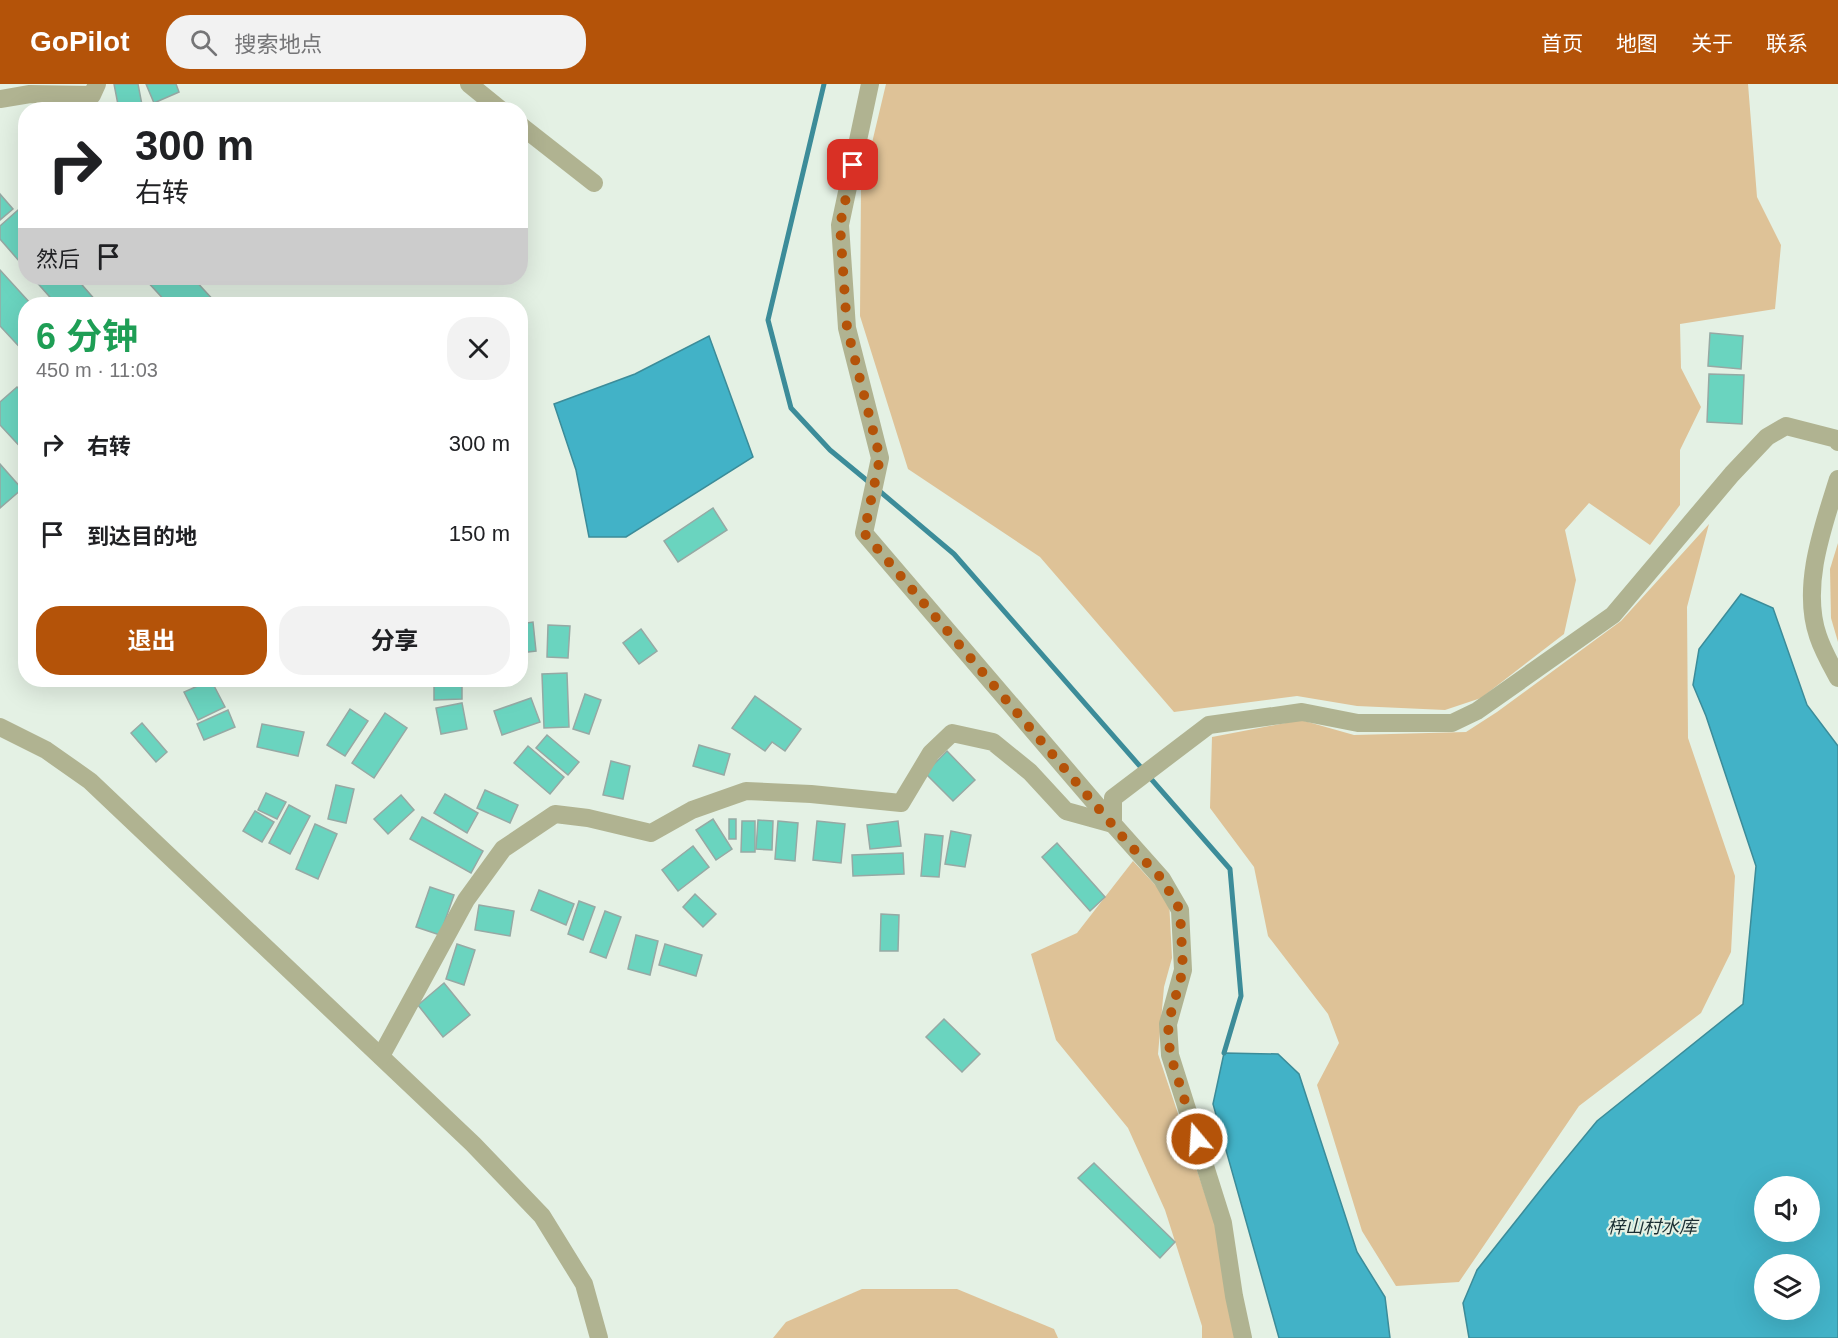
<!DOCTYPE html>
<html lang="zh">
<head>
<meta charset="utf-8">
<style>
	:root { --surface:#fff; --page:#f2f2f2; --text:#202124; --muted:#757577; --accent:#b45309 }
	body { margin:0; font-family:Arial,"Noto Sans SC",sans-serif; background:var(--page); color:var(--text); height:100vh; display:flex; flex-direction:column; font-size:22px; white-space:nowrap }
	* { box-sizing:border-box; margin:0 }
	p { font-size:20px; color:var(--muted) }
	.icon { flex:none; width:33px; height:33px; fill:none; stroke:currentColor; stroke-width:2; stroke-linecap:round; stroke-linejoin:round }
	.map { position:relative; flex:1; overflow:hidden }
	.sheet { position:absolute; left:18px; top:213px; width:510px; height:390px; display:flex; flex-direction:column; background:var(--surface); border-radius:24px; box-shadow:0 6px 24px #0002 }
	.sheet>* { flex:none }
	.guide { position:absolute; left:18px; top:18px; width:510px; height:183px; border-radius:24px; box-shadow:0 6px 24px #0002; background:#fff; color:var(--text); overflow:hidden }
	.controls { position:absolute; left:1754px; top:1092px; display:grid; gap:12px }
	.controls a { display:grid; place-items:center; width:66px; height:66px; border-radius:50%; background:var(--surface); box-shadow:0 6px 24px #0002; font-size:30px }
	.pin { position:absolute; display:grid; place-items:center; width:51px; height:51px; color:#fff; margin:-26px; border-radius:12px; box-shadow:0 3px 9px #0006 }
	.me { position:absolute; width:66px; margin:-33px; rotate:342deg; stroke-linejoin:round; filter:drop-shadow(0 0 4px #0008) }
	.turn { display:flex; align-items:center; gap:21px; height:126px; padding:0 18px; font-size:27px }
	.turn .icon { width:78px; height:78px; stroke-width:2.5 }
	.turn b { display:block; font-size:42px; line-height:51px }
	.then { display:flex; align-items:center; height:57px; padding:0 18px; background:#0003; gap:12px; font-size:22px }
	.round { display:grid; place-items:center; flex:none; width:63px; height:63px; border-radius:24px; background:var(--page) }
	.summary { display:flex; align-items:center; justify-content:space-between; height:102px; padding:0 18px }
	h1 { font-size:36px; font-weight:700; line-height:45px; color:#1e9e55 }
	.action { display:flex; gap:12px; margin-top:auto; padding:12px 18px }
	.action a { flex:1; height:69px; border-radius:24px; background:var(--accent); color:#fff; font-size:24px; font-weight:700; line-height:69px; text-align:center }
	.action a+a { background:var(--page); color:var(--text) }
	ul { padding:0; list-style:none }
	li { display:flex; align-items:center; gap:18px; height:90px; padding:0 18px }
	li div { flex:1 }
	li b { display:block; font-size:22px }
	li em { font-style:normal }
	header { display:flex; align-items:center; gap:36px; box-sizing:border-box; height:84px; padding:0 30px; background:var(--accent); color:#fff }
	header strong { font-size:28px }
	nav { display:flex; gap:33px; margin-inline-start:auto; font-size:21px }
	.search { width:420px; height:54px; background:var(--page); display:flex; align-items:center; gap:15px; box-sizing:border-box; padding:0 21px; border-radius:24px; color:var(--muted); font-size:22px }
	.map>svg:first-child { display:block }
	.green { fill:#dec297 }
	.water { fill:#42b2c7; stroke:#3c8c99; stroke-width:1.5; fill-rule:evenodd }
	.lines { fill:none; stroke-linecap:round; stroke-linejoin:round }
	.stream { stroke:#3c8c99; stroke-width:5 }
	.building { fill:#6ad4bf; stroke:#96a9a4; stroke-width:1.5 }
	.minor { stroke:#b0b391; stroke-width:18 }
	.route { stroke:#b45309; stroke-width:10; stroke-dasharray:0 18 }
	.labels { text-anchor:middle; stroke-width:4.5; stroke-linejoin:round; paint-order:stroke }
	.water-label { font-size:18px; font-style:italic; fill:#1a2e32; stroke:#e4f1e4 }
</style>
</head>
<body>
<header>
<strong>GoPilot</strong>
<div class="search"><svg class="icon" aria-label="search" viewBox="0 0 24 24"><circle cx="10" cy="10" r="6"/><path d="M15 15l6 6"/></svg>搜索地点</div>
<nav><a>首页</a><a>地图</a><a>关于</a><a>联系</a></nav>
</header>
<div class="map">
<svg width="1838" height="1254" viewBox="0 0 1838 1254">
	<rect width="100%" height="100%" fill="#e4f1e4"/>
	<g class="green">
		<path d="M886,0H1748L1757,113L1781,161L1775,225L1680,240L1681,284L1701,323L1680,366V421L1650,461L1589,419L1565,446L1576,496L1564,550L1481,614L1445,626L1357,622L1297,612L1174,628L1040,473L908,385L860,232L861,105Z"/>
		<path d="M1709,440L1687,523L1688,654L1735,792L1731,868L1701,929L1579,1022L1459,1198L1396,1202L1362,1147L1317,1001L1339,959L1328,930L1268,852L1254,783L1210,724L1212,653L1301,636L1354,651L1466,648L1497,628L1621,537Z"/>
		<path d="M1838,459V558L1831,534L1830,485Z"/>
		<path d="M1133,777L1169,816L1172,874L1164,903L1158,970L1214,1137L1237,1254H1202V1242L1165,1126L1128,1044L1056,956L1031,870L1077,849Z"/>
		<path d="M862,1205H957L1054,1245L1058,1254H773L786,1238Z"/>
	</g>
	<g class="water">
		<path d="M709,252L753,373L626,453H589L576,386L554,320L635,290Z"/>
		<path d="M1741,510L1773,524L1807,621L1838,662V1254H1469L1463,1219L1477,1186L1546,1099L1597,1037L1743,920L1756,782L1706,632L1693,601L1699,565ZM1764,1102H1809V1148H1764ZM1764,1180H1809V1226H1764Z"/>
		<path d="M1224,969L1278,970L1299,990L1357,1168L1385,1213L1390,1254H1279L1213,1020Z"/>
	</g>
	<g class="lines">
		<g class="stream">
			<path d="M824,0L768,236L791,324L830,366L870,399"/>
			<path d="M877,405L954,470L1230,785L1241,912L1224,969"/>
		</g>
	</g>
	<g class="building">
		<path d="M114,0H138L143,26H119Z"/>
		<path d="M146,0H176L179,8L154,19Z"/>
		<path d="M61,18L84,26H58Z"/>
		<path d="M0,110L13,125L0,136Z"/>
		<path d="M18,126L26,135V185L0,155V142Z"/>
		<path d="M0,186L31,220H26L25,269L0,242Z"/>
		<path d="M33,194H76L97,218L93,220H56Z"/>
		<path d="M144,194H193L217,220H168Z"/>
		<path d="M1710,249L1743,252L1741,285L1708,282Z"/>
		<path d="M1709,290L1744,291L1742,340L1707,338Z"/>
		<path d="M17,303L26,312V369L0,341V318Z"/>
		<path d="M0,380L22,405L0,424Z"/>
		<path d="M713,424L727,446L678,478L664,457Z"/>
		<path d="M533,538L536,567L520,569V540Z"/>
		<path d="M548,541L570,542L568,574L547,573Z"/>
		<path d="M641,545L657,567L639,580L623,559Z"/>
		<path d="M567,589L569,643L544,644L542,590Z"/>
		<path d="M211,596L225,623L198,636L184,608Z"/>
		<path d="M249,596H272L251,602Z"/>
		<path d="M434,596H462V615L434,616Z"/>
		<path d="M585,610L601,616L589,650L573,645Z"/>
		<path d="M755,612L801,645L785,667L772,658L765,667L732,644Z"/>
		<path d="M531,614L540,638L502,651L494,627Z"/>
		<path d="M462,619L467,645L441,650L436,624Z"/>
		<path d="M350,625L368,637L345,672L327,661Z"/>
		<path d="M228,626L235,643L204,656L197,640Z"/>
		<path d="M385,629L407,644L374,694L352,679Z"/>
		<path d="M142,639L167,668L156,678L131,649Z"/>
		<path d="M262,640L304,648L298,672L257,663Z"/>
		<path d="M547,651L579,678L568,691L536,664Z"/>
		<path d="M699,661L730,670L724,691L693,682Z"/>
		<path d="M528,662L564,693L550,710L514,679Z"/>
		<path d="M947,667L975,696L953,717L925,689Z"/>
		<path d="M611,677L630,682L623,715L603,711Z"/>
		<path d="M336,701L354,705L346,739L328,735Z"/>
		<path d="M485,706L518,721L510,739L477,724Z"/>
		<path d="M266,709L286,718L277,735L258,726Z"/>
		<path d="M445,710L478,729L467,749L434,729Z"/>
		<path d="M401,711L414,726L388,750L374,735Z"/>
		<path d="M289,721L310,732L290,770L269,759Z"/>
		<path d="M255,727L274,738L262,758L243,747Z"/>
		<path d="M422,733L483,767L471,789L410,755Z"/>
		<path d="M713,735L732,765L716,776L696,746Z"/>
		<rect x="729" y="735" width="7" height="20"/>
		<path d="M758,736L773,737L772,766L756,765Z"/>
		<path d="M742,737H755V768H741Z"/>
		<path d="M778,737L798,739L795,777L775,775Z"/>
		<path d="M817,737L845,740L841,779L813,776Z"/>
		<path d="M898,737L901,762L870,765L867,741Z"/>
		<path d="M315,740L337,750L318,795L296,785Z"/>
		<path d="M951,747L971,751L965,783L945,780Z"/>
		<path d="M925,750L943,752L939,793L921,792Z"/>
		<path d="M1057,759L1105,813L1090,827L1042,773Z"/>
		<path d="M693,762L709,783L678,807L662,786Z"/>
		<path d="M903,769L904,790L853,792L852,771Z"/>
		<path d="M430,803L454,811L440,851L416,843Z"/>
		<path d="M539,806L574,820L566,841L531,826Z"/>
		<path d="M695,810L716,830L703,843L683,823Z"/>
		<path d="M579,817L595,823L583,856L568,850Z"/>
		<path d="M479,821L514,827L510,852L475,846Z"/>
		<path d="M605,827L621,833L606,874L590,868Z"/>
		<path d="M881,830L899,831L898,867H880Z"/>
		<path d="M636,851L658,857L650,891L628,885Z"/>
		<path d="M457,860L475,866L464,901L446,895Z"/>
		<path d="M665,860L702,871L696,892L659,881Z"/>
		<path d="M444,899L470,931L443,953L418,921Z"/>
		<path d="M944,935L980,970L962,988L926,953Z"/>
		<path d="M1094,1079L1175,1158L1160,1174L1078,1094Z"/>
	</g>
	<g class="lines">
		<g class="minor">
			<path d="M469,0L501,26"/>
			<path d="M870,0L840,141L847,244L880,374L864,449L1113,740"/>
			<path d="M0,15L30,10L92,11L97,0"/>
			<path d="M520,41L594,99"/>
			<path d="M1838,395C1823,443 1801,502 1818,552C1823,567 1831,581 1838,594"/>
			<path d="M0,643L46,666L90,697L473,1060L542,1132L584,1200L599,1254"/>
			<path d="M381,972L466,816L503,765L555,730L588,734L651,749L692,726L746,707L811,710L901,719L931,669L952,649L993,658L1030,688L1066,727L1113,740"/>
			<path d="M1243,1254L1234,1212L1223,1139L1170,971L1168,940L1183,886L1180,826L1162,795L1113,740V714L1209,641L1302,628L1358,639H1452L1477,627L1613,531L1732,390L1767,353L1786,342L1837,355L1838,358"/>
		</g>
	</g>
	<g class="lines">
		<path class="route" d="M853,81L840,141L847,244L880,374L864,449L1127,758L1162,795L1180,826L1183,886L1168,940L1170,970L1197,1055"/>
	</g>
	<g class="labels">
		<g class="water-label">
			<text x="1652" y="1149">梓山村水库</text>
		</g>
	</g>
</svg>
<div class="controls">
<a><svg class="icon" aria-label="sound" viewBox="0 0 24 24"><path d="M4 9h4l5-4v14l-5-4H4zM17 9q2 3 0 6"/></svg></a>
<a><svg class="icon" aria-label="layers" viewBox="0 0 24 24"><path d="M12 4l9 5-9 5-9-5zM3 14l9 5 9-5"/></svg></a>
</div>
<div class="pin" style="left:853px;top:81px;background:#d93025"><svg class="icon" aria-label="arrive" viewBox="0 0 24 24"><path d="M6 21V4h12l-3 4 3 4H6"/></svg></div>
<svg class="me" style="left:1197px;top:1055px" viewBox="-20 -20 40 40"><circle r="17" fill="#b45309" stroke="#fff" stroke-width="3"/><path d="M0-11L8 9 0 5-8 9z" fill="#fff"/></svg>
<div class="guide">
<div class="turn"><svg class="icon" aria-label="right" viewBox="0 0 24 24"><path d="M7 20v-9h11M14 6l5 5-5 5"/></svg><div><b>300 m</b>右转</div></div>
<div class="then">然后<svg class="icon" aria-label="arrive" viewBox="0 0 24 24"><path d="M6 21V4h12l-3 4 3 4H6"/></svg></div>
</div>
<section class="sheet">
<div class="summary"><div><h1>6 分钟</h1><p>450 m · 11:03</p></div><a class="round"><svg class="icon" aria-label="close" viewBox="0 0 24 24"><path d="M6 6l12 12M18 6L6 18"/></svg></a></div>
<ul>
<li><svg class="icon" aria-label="right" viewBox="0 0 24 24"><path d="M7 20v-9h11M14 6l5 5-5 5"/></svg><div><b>右转</b></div><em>300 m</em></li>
<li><svg class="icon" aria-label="arrive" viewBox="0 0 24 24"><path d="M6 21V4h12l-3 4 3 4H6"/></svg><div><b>到达目的地</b></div><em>150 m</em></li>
</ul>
<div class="action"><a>退出</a><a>分享</a></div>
</section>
</div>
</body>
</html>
